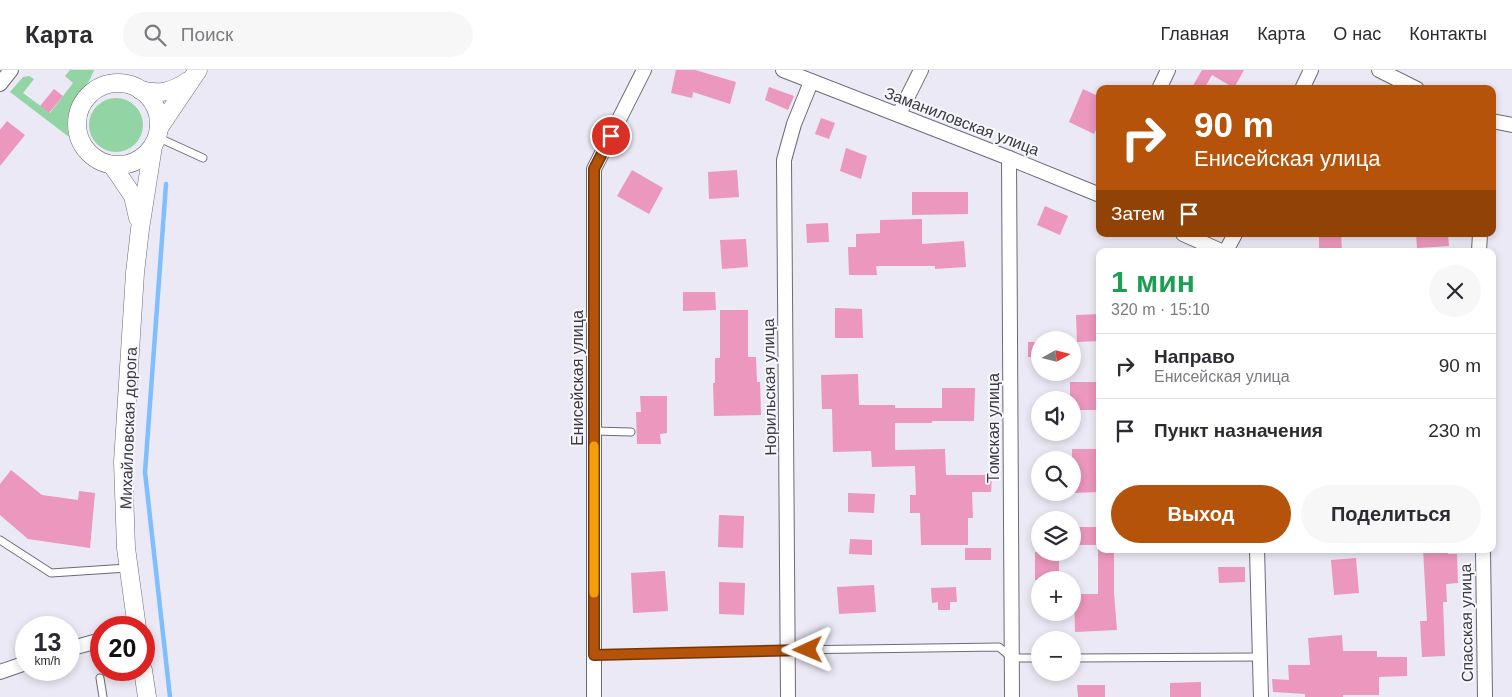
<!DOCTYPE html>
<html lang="ru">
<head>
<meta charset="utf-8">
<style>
	:root { --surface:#fff; --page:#f7f7f7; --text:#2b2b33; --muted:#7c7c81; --line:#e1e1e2; --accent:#b45309 }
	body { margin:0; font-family:Arial,sans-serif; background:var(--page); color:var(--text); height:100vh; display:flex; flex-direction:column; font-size:19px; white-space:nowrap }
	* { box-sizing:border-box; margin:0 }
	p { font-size:16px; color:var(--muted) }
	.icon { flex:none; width:28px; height:28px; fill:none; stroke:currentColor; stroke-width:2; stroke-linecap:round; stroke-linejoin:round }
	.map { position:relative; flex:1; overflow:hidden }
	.sheet { position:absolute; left:1096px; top:178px; width:400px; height:305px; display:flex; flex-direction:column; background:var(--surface); border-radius:10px; box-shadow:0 2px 8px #0003 }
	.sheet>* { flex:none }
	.guide { position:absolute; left:1096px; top:15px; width:400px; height:152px; border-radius:10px; box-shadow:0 2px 8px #0003; background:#b45309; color:#fff; overflow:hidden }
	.needle { width:32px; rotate:82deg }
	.controls { position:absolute; left:1031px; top:261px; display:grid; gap:10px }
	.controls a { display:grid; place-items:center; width:50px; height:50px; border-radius:50%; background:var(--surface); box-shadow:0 2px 8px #0003; font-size:25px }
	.speed { position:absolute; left:15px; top:546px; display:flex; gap:10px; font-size:25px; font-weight:700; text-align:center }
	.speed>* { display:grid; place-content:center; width:65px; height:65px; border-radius:50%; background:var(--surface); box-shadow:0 2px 8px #0003; line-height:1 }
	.speed small { font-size:12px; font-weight:400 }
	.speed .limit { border:8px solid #d22; background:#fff; color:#111 }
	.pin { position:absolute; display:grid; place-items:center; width:42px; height:42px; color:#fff; margin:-21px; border:2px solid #fff; border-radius:50%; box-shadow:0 1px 5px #0007 }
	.me { position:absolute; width:55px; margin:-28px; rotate:269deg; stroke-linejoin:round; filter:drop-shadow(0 0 4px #0008) }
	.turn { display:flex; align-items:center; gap:18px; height:105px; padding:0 15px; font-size:22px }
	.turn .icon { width:65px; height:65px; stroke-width:2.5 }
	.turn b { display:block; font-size:35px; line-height:42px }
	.then { display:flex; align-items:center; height:48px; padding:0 15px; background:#0003; gap:10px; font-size:19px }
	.round { display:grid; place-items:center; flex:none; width:52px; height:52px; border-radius:26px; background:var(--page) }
	.headline { display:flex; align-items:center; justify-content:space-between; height:85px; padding:0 15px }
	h1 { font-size:30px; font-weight:700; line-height:38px; color:#1e9e55 }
	.primary-button { display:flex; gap:10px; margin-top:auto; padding:10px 15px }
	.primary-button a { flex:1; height:58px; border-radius:30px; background:var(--accent); color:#fff; font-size:20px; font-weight:700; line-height:58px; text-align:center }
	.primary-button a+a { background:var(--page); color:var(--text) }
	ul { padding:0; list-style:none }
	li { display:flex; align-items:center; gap:15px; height:65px; padding:0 15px; border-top:1px solid var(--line) }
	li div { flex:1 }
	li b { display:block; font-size:19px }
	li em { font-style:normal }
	header { display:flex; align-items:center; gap:30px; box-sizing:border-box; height:70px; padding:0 25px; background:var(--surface); border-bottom:1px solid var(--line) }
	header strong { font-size:24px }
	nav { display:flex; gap:28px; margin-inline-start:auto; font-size:18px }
	.search { width:350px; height:45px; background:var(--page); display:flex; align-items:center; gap:12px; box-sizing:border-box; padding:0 18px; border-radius:28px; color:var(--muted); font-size:19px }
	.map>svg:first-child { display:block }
	.green { fill:#93d4a5 }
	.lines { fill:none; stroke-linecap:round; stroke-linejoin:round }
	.stream { stroke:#7fbfff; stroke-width:4.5 }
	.building { fill:#ec97bd }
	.service-casing { stroke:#6c6b75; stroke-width:9 }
	.minor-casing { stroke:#6c6b75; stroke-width:16 }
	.tertiary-casing { stroke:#6c6b75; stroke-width:19 }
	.service { stroke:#fff; stroke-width:7 }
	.minor { stroke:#fff; stroke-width:14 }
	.tertiary { stroke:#fff; stroke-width:18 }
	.route-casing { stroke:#753606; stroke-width:12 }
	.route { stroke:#b45309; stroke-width:9 }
	.slow { stroke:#f59e0b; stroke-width:9 }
	.labels { text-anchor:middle; stroke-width:4; stroke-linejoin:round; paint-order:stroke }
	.street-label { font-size:16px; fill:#3a3a3f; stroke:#f7f7fe }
</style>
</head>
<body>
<header>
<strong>Карта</strong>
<div class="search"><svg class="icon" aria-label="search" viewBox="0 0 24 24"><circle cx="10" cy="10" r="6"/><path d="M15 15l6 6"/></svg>Поиск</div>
<nav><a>Главная</a><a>Карта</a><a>О нас</a><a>Контакты</a></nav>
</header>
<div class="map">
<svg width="1512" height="627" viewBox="0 0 1512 627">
	<rect width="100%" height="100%" fill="#eae9f5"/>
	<g class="green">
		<path d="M70,0H94C92,5 90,10 87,14C85,17 82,20 79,23C68,36 65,51 69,67L10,22L23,7L29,6L34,9L23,23L50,43L73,13L65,6Z"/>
		<circle cx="116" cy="55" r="27"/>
	</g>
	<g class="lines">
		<path class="stream" d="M166,114L145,402L170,627"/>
	</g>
	<g class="building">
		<path d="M676,0H695L736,12L730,34L693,22L692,28L671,23Z"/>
		<path d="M1202,0H1244L1234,18L1212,5L1204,19H1191Z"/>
		<path d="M769,17L794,26L788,40L765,30Z"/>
		<path d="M54,19L63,26L49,43L40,36Z"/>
		<path d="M1083,19L1100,27V51L1094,64L1069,52Z"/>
		<path d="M821,48L835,53L829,69L815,64Z"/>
		<path d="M7,51L25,65L0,96V60Z"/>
		<path d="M846,78L867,86L861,109L840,101Z"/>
		<path d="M632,100L663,118L649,144L617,126Z"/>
		<path d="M737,100L739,127L709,129L708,102Z"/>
		<path d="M912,122H968V144L912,145Z"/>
		<path d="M1045,136L1068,146L1060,165L1037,155Z"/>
		<path d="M922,149V174L964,171L966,197L935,199V196H876L877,205H849L848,177H856V164L880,163V150Z"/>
		<path d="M828,153L829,172L807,173L806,154Z"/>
		<path d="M1319,164H1341L1342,180L1319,181Z"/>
		<path d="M1416,164H1448L1449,176L1417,178Z"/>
		<path d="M746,169L748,197L722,199L720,170Z"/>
		<path d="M683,222H715L716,240L683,241Z"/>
		<path d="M835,238L862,239L863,268H835Z"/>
		<path d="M720,240H748V287H756L757,312H760L761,345L714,346L713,313H715V288H720Z"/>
		<path d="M1100,244V271L1077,272L1076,245Z"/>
		<rect x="1028" y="272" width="12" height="15"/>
		<path d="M858,304L859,335H895V338H942V318H975L974,351H932V353H895V380L945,379L946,405H992L991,422H972L973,448H968V475H921L920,443H910V425H916L915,396L872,397L871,381L833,382L832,339H822L821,305Z"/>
		<path d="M1070,312H1100V340H1072V330H1070Z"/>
		<path d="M640,326H667V363L660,364L661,374H637L636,342H641Z"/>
		<path d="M1072,379H1100V422L1072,423Z"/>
		<path d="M11,400L42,425L78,430L79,421L95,423L90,478L28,469L0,445V414Z"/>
		<path d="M848,423L875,424L874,443L848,442Z"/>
		<path d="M719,445L744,446L743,478L718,477Z"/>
		<rect x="1072" y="457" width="28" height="18"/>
		<path d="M850,469L872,470V485L849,484Z"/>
		<rect x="965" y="478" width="26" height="12"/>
		<path d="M1098,479H1114V523L1117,560L1075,562L1074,524H1098Z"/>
		<path d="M1423,479H1447L1448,484H1457L1458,513L1446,514L1447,532H1443L1445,586L1422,587L1420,551H1427Z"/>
		<rect x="1035" y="482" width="24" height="28"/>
		<path d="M1356,488L1359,523L1334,525L1331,490Z"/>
		<path d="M1218,497H1245V512L1219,513Z"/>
		<path d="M665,501L668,541L633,543L631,503Z"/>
		<path d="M719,512L745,513L744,545L719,544Z"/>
		<path d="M874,515L876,542L839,544L837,517Z"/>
		<path d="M956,517L957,532H950V540H938V532L932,533L931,518Z"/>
		<path d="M1342,565L1343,581H1377V587H1407V606L1379,607V625H1343V627H1305V624L1273,622L1272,609L1289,610L1288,595H1310L1308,568Z"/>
		<path d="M1201,612V627H1170V613Z"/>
		<path d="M1077,615H1105V627H1078Z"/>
	</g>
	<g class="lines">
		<defs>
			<g id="service">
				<path d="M157,67L203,88"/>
				<path d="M594,361L631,362"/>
				<path d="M0,470L51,503L127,498"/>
				<path d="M594,585L788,580L999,577L1012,588H1040"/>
				<path d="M1072,588L1260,587"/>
				<path d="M100,608L103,627"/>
			</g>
			<g id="minor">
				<path d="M783,0L1009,88L1100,125"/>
				<path d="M1379,0L1417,19"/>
				<path d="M0,14L11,0"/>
				<path d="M1159,19L1168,0"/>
				<path d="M1302,19L1311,0"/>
				<path d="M899,44L921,0"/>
				<path d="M1492,51L1512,55"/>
				<path d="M1009,88L1012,627"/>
				<path d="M1183,164L1221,181"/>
				<path d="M1226,181L1235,164"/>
				<path d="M1479,181L1480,164"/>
				<path d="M1257,479L1261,627"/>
				<path d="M1483,479L1485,627"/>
				<path d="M69,579L101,570"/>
				<path d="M0,602L26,593"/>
				<path d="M594,627V99L644,0"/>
				<path d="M788,627L784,90L794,54L811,12"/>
			</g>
			<g id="tertiary">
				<circle cx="118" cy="54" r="41"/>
				<path d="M140,20C159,25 172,22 188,11"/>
				<path d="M159,58L198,0"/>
				<path d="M112,95L133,126L138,148"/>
				<path d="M137,558L126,478L123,392L135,203L140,159L153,76"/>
				<path d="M143,600L147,627"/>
			</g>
		</defs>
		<use href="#service" class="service-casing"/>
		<use href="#minor" class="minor-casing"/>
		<use href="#tertiary" class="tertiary-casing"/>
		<use href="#service" class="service"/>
		<use href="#minor" class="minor"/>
		<use href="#tertiary" class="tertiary"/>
	</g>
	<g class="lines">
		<defs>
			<path id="route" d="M611,66L594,99V585L808,580"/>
		</defs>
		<use href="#route" class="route-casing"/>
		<use href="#route" class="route"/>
		<path class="slow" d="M594,376V523"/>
	</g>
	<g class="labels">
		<g class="street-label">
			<text transform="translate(962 51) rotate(21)" y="6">Заманиловская улица</text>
			<text transform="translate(577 308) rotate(-90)" y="6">Енисейская улица</text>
			<text transform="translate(769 317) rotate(-91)" y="6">Норильская улица</text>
			<text transform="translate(128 358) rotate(-88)" y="6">Михайловская дорога</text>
			<text transform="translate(993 358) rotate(-90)" y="6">Томская улица</text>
			<text transform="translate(1466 553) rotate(-91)" y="6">Спасская улица</text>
		</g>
	</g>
</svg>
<div class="controls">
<a><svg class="needle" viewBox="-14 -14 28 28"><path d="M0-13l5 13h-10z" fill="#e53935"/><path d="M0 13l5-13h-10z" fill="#7c7c81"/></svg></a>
<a><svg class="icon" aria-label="sound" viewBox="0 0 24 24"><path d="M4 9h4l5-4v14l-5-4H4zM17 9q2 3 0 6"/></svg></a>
<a><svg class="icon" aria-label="search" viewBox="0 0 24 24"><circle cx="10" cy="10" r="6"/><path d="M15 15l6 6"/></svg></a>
<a><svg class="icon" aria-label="layers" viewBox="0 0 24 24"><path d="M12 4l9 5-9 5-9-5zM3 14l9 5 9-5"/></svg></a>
<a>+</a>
<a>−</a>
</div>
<div class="speed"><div>13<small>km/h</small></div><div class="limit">20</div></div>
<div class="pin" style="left:611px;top:66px;background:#d93025"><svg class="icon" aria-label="arrive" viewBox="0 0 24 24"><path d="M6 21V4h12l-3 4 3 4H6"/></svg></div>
<svg class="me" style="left:808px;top:580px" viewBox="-20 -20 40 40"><path d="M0-17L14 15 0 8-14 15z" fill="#b45309" stroke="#fff" stroke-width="4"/></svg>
<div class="guide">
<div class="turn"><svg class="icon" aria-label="right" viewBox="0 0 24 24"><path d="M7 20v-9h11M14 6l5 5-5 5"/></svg><div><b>90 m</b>Енисейская улица</div></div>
<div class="then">Затем<svg class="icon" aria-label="arrive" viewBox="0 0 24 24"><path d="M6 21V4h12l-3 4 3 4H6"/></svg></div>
</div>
<section class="sheet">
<div class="headline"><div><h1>1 мин</h1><p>320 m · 15:10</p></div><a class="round"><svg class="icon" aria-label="close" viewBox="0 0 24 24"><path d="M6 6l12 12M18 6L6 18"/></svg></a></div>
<ul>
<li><svg class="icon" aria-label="right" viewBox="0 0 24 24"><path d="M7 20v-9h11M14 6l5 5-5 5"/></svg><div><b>Направо</b><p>Енисейская улица</p></div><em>90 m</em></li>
<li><svg class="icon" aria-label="arrive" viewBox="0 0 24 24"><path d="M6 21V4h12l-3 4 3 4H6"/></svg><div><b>Пункт назначения</b></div><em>230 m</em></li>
</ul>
<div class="primary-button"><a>Выход</a><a>Поделиться</a></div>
</section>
</div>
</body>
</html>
